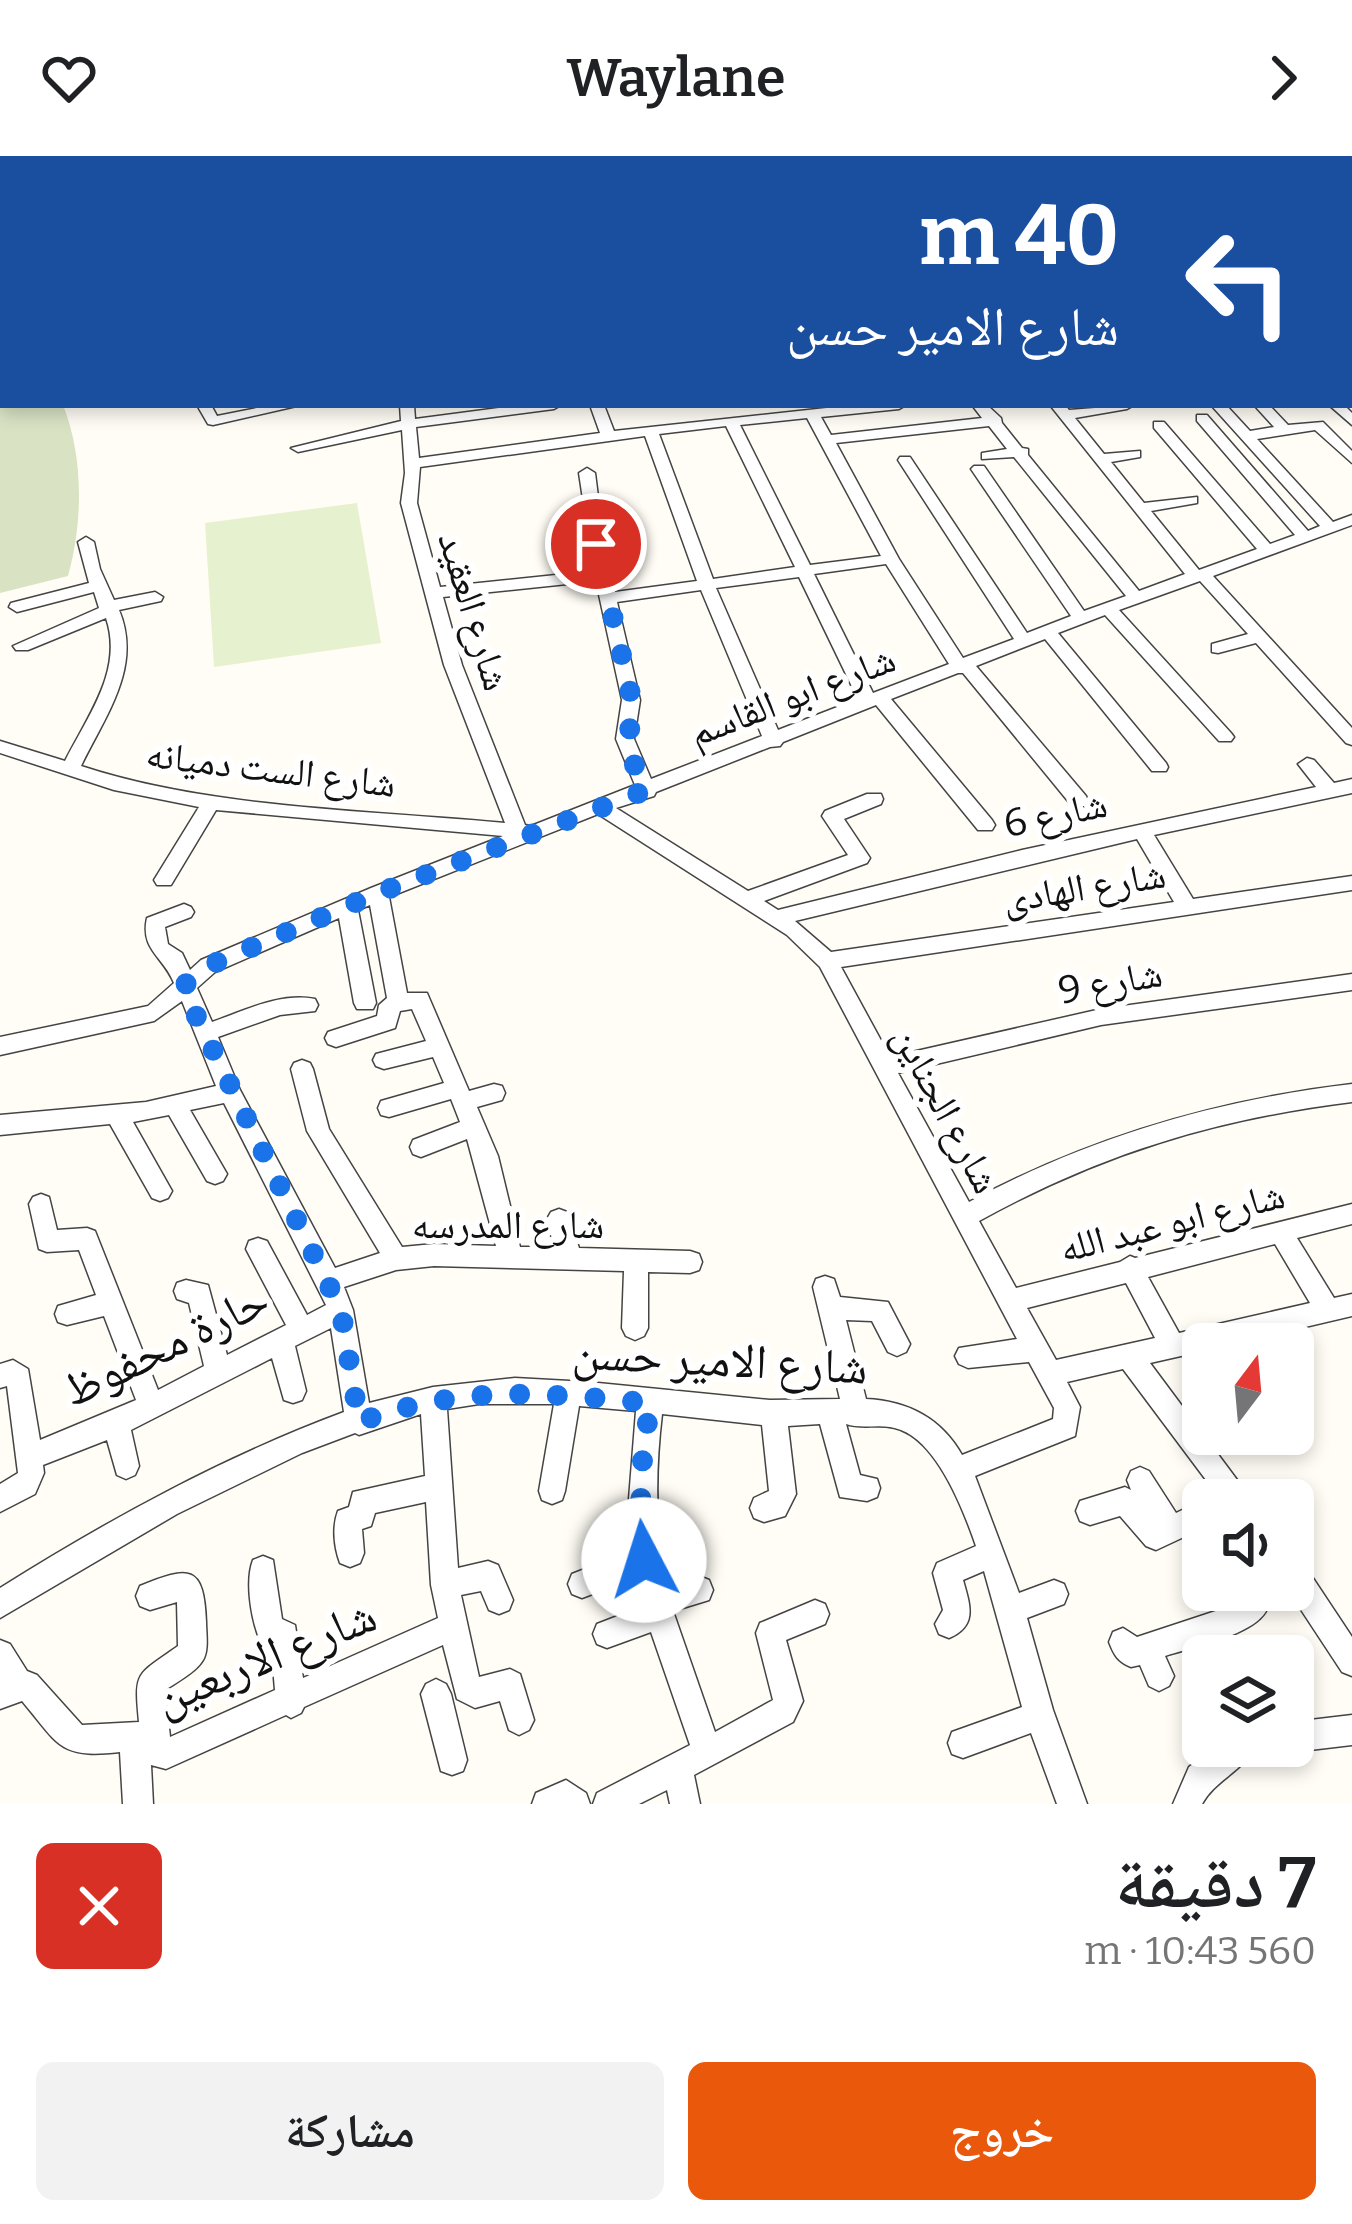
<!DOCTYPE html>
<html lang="ar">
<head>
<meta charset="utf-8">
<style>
	:root { --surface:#fff; --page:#f2f2f2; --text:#202124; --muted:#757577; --accent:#ea580c }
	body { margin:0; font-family:Bitter,"Noto Naskh Arabic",serif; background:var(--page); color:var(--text); direction:rtl; height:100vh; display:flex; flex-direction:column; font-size:45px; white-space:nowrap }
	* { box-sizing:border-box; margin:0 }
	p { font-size:39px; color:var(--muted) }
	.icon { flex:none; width:66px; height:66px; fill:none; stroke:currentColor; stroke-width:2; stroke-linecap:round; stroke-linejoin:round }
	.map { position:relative; height:1648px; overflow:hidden; direction:ltr }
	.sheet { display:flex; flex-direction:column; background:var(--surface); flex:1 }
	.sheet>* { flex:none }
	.hud { position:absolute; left:0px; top:0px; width:1353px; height:252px; box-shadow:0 6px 18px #0003; direction:rtl; background:#1a4fa0; color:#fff; overflow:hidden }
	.needle { width:78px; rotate:16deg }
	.buttons { position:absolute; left:1182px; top:1167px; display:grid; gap:24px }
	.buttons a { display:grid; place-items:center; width:132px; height:132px; border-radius:18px; background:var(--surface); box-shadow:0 6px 18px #0003; font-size:60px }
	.pin { position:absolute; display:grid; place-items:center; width:102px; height:102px; color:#fff; margin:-51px; border:6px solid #fff; border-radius:50%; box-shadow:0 3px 12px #0007 }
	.me { position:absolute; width:132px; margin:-66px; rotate:355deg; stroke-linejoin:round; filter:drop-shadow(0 0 9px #0008) }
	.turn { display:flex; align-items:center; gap:42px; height:252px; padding:0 36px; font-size:54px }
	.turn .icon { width:156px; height:156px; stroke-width:2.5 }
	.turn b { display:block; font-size:84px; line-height:102px }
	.round { display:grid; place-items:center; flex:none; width:126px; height:126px; border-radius:18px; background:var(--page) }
	.summary { display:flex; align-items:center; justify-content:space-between; height:204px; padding:0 36px }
	h1 { font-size:72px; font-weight:600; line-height:90px }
	.primary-button { display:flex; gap:24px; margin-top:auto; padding:24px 36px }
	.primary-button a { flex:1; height:138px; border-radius:18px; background:var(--accent); color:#fff; font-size:48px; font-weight:600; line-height:138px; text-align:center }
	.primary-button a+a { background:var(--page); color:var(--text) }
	header { display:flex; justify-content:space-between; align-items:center; height:156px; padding:0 36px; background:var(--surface); font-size:54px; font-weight:600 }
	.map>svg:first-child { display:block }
	.cemetery { fill:#d9e3c4 }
	.pitch { fill:#e6f2cf }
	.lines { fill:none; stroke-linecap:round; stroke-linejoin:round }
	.minor-casing { stroke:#444; stroke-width:3 }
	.minor { fill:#fff; fill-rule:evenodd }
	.route { stroke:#1a73e8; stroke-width:21; stroke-dasharray:0 37.8 }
	.labels { text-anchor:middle; stroke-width:12; stroke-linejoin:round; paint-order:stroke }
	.street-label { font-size:39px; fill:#111; stroke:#fff }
	.near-street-label { font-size:48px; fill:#111; stroke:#fff }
</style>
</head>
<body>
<header><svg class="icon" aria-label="forward" viewBox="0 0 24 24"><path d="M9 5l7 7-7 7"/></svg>Waylane<svg class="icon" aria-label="heart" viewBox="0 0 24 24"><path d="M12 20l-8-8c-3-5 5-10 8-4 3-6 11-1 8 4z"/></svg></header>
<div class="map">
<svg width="1352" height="1648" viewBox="0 0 1352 1648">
	<rect width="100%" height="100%" fill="#fffdf5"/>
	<path class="cemetery" d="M0,202L3,249H63C84,302 83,366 68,420L0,437Z"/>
	<path class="pitch" d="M357,347L381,487L214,511L205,367Z"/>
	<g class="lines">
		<defs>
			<g id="minor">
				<path d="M157,0H169L168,3H156Z"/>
				<path d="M542,0H554L553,3H541Z"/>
				<path d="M629,0H668L664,3H625Z"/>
				<path d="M878,0H890L892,3H880Z"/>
				<path d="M987,0H1000L1002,3H990Z"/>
				<path d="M1076,0H1089L1091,3H1079Z"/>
				<path d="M1200,0H1213L1216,3H1203Z"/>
				<path d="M1262,0H1275L1277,3H1265Z"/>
				<path d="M1342,0H1352V6Z"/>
				<path d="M1350,71L1352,72V80L1350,79Z"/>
				<rect x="0" y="84" width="3" height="8"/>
				<path d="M1350,121L1352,122V131L1350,130Z"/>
				<rect x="1350" y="179" width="2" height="10"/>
				<path d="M197,249H211L217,260L272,249H301L213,269L208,268Z"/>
				<path d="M400,249H414L415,263L521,249H561L554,253L416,271L419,302L600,277L590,249H604L614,275L854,249H906L899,253L821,261L831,279L982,262L972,249H987L1001,262L1002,267L1022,292L1028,293V299L1139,435L1185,418L1050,249H1065L1069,254L1134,249L1127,253L1075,262L1104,298L1140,295V301L1111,306L1144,347L1197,341V347L1151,355L1199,414L1257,393L1154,272V266H1164L1270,388L1295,379L1197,265V259H1207L1308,375L1320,370L1211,249H1226L1250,275L1274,271L1254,249H1269L1288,269L1323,266L1352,295V307L1315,274L1257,283L1333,366L1352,359V369L1213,420L1352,572V589L1346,587L1256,487L1218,497L1212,496V488L1248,478L1200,425L1119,454L1231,577L1234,581L1231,585H1219L1105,459L1058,477L1166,607L1168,611L1166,615H1152L1045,483L976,510L1086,640L1088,645L1086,650H1072L963,517H958L891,543L992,664L995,669L992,674H978L876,549L783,586L780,590L770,591L656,636L654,640L616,652L748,735L848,699L822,660L825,655L867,638H881L883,643L881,648L844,663L870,702L867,707L764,745L778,754L1022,694L1316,631L1298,608L1307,602L1314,604L1334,627L1352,623V637L1154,679L1193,743L1352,720V734L841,811L890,901L1101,853L1352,818V834L1101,869L898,917L969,1046C1090,981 1216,944 1352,928V946C1215,963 1100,998 979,1065L1016,1132L1120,1106L1130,1100L1135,1102L1352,1048V1068L1297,1082L1334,1142L1352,1138V1160L1232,1188H1203V1195L1150,1207L1252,1344H1221L1123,1213L1067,1226L1080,1251L1075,1280L975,1320L1019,1437L1054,1424L1064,1428L1068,1438L1064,1448L1027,1462L1053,1554L1087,1648H1057L1031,1577L963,1602L952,1598L948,1587L952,1576L1022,1551L984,1415L963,1424C970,1449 978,1470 949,1482L939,1478L935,1468L943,1454L933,1417L937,1407L976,1390C964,1355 938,1288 901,1274C883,1266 863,1274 846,1268L860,1319L877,1323L880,1332L877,1341L867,1345L840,1341L820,1268L788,1270L796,1338L785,1360L764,1366L754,1362L750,1352L754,1342L769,1335L762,1269L662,1258C655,1316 655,1371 666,1428L699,1420L709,1424L713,1434L709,1444L673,1455L715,1576L773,1544L756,1477L760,1467L815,1444L825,1448L829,1458L825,1468L786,1484L803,1545L793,1566L694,1619L700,1648H670L667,1634L639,1648H593L597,1637L690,1589L651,1476L607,1492L597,1488L593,1478L597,1468L641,1451L637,1421L582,1442L572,1438L568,1428L572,1418L633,1394L629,1343L636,1255L579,1250L565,1335L562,1344L552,1348L542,1344L539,1335L554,1248H479L447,1253L458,1412L488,1405L498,1409L513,1444L509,1454L499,1458L489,1454L481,1435L461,1439L479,1521L510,1513L520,1518L534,1564L529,1574L519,1579L509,1574L500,1545L475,1552L457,1543L443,1489L304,1551L301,1557L291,1562L286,1559L166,1613L151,1609L153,1648H123L120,1596C59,1603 59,1589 22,1545L0,1553V1484L10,1488L27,1515L37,1519L82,1569L139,1566C134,1514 136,1520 178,1490L177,1446L150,1454L140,1450L136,1440L140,1430C189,1410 204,1408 206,1466C206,1477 209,1494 203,1504C196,1516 177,1526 165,1534L170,1581L275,1534L271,1488L259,1482C251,1461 245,1425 253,1404L263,1400L273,1404L282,1463L295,1469L303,1522L438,1462L431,1429L426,1346L375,1357L371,1370L362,1373L364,1397L360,1407L350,1411L340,1407C334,1391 332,1371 338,1355L349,1351L353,1336L425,1320L421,1258L359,1279L355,1277L302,1297L177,1358L0,1462V1432C110,1363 223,1301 344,1256L331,1172L295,1190L306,1235L302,1244L293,1247L284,1244L272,1202L131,1274L139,1310L135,1319L126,1323L117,1319L107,1284L43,1309L44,1317L35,1338L0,1356V1328L18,1317L7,1230L0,1232V1208L13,1204L28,1213L40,1284L136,1244L104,1160L67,1169L58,1166L55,1158L58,1150L96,1139L79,1094L47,1096L39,1093L29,1048L33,1041L41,1038L49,1041L57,1074L87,1072L95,1075L158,1234L204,1210L189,1147L177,1143L174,1135L177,1127L186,1124L208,1129L227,1199L286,1169L246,1093L249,1085L258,1082L267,1085L307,1159L326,1149L224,947L190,954L227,1018L223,1025L215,1028L207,1025L169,959L133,966L172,1035L168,1042L160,1045L152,1042L110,968L0,979V959L146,946L216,930L182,845L154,865L0,899V881L148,850L174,827C163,800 140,794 147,762L184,748L191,751L194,756L191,761L165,771L168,788L182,797L190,814L201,804L371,732L503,680L216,654L171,729H157L154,724L199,651L114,634L0,597V585L65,605C87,561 124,514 106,462L28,494H16L13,490L99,452L94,436L17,456L9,451L11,447L89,427L78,386L86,381L94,386L100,413L114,444L155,436L163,441L161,445L119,454C143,511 105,560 81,610C212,653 367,654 505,667L444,509L401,347L405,317L402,274L298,296L291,292L401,265ZM807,262L881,400L810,409L740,269ZM726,270L795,411L713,423L659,278ZM989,270L1007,293L982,297V303L1014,301L1126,440L1084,455L984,310H974L971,313L1071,460L1027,477L910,301H900L898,304L1014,483L963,502L899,403L836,287ZM645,280L697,425L615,436L604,388L595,317L587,312L579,317L594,415L440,431L417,347L420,311ZM886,408L949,508L873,537L814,418ZM799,421L858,543L778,574L716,432ZM596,425L622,544L616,583L635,629L531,670L525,669L462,509L443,441ZM701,434L762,580L651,623L634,583L640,544L617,446ZM598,658L787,779L820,811L1017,1183L959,1192L955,1200L959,1208L968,1212L1029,1206L1054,1252L1053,1263L962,1299C941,1262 908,1245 866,1243L846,1164L872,1165L888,1196L897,1200L906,1196L910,1188L888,1146L840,1141L834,1123L825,1120L816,1123L813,1131L840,1243L770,1244L588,1226L515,1222L433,1231L369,1247L353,1154L344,1131L396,1114L434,1110L624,1115L622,1172L626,1180L635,1184L644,1180L648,1172V1116L690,1117L699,1114L702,1106L699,1098L690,1095L579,1092L567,1056L559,1053L551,1056L547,1063L554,1091H520L498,1000L477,951L502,944L505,937L502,930L494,928L469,935L427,837H407L389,741ZM1137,683L1174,746L831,796L795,765ZM370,749L387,842L379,849L377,860L328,876L325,882L328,888L336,891L395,872L400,855L412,853L426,885L376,898L373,904L376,910L384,913L433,901L444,927L381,945L378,952L381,959L389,961L451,943L460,966L413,984L410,991L413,998L421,1001L467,983L496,1090L434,1088L402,1091L329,973L313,913L310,907L302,904L294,907L291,913L307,975L380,1097L335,1112L240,934L218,881L280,859L315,855L318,849L315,843C280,836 244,855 212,866L197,832L215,816L339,762L354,847L357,853H373L376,847L358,754ZM1275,1088L1310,1147L1179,1177L1148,1121ZM1126,1127L1155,1182L1056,1204L1027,1152Z"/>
				<path d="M1329,249H1344L1352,257V269Z"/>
				<path d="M1140,1311L1149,1315L1176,1357L1203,1344V1372L1156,1394L1146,1390L1120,1360L1090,1369L1080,1365L1076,1355L1080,1345L1125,1331L1131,1334L1127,1324L1131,1315Z"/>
				<path d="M1293,1403L1303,1407L1352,1481V1520L1342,1516L1288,1434H1293Z"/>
				<path d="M1231,1434H1259L1267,1453C1256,1479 1192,1491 1165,1500L1174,1520L1169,1530L1159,1535L1149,1530L1140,1509L1131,1511C1118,1506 1114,1499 1109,1486L1113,1476L1123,1472L1137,1481L1237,1448Z"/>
				<path d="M436,1523L446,1528L451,1538L467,1604L463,1615L452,1619L441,1615L421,1538L426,1528Z"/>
				<path d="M1352,1559V1589L1293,1596L1282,1592L1293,1590V1566Z"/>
				<path d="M1216,1590H1255C1245,1614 1215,1624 1202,1648H1173L1189,1611Z"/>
				<path d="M566,1624L586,1637L590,1648H532L536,1637Z"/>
			</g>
		</defs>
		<use href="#minor" class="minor-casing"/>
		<use href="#minor" class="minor"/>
	</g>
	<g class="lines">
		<path class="route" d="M596,388L632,544L628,596L647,634L378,737L208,810L182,831L341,1154L359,1266C463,1228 543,1237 650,1247L640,1324L644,1404"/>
	</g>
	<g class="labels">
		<g class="street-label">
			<text transform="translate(475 455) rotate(73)" y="14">شارع العقيد</text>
			<text transform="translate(792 539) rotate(-21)" y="14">شارع ابو القاسم</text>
			<text transform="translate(271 612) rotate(7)" y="14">شارع الست دميانه</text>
			<text transform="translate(1055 657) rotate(-12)" y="14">شارع 6</text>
			<text transform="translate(1084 730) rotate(-9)" y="14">شارع الهادى</text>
			<text transform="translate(1110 825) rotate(-10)" y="14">شارع 9</text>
			<text transform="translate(947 953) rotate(62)" y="14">شارع الجناين</text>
			<text transform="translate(1172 1065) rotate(-14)" y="14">شارع ابو عبد الله</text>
			<text x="508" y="1082">شارع المدرسه</text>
		</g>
		<g class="near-street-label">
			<text transform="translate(165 1188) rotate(-26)" y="17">حارة محفوظ</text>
			<text transform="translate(720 1203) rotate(3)" y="17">شارع الامير حسن</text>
			<text transform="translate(265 1500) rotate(-22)" y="17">شارع الاربعين</text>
		</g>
	</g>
</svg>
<div class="buttons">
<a><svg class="needle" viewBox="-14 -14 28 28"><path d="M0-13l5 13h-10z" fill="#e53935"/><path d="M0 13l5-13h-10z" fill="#757577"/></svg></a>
<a><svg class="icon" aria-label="sound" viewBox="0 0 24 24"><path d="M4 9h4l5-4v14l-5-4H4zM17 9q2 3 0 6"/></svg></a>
<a><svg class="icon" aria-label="layers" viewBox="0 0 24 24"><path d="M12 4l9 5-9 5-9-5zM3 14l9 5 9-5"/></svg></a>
</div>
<div class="pin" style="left:596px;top:388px;background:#d93025"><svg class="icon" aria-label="arrive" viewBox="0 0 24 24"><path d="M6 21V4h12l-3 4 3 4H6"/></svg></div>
<svg class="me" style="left:644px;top:1404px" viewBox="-20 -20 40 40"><circle r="19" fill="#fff"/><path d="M0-13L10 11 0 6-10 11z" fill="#1a73e8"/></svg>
<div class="hud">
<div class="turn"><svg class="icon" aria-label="left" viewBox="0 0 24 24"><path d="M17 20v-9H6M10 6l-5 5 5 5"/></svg><div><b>40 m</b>شارع الامير حسن</div></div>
</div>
</div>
<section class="sheet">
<div class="summary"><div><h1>7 دقيقة</h1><p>560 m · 10:43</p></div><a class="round" style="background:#d93025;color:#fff"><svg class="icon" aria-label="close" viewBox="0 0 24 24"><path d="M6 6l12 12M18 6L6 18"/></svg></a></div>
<div class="primary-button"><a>خروج</a><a>مشاركة</a></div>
</section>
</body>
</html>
